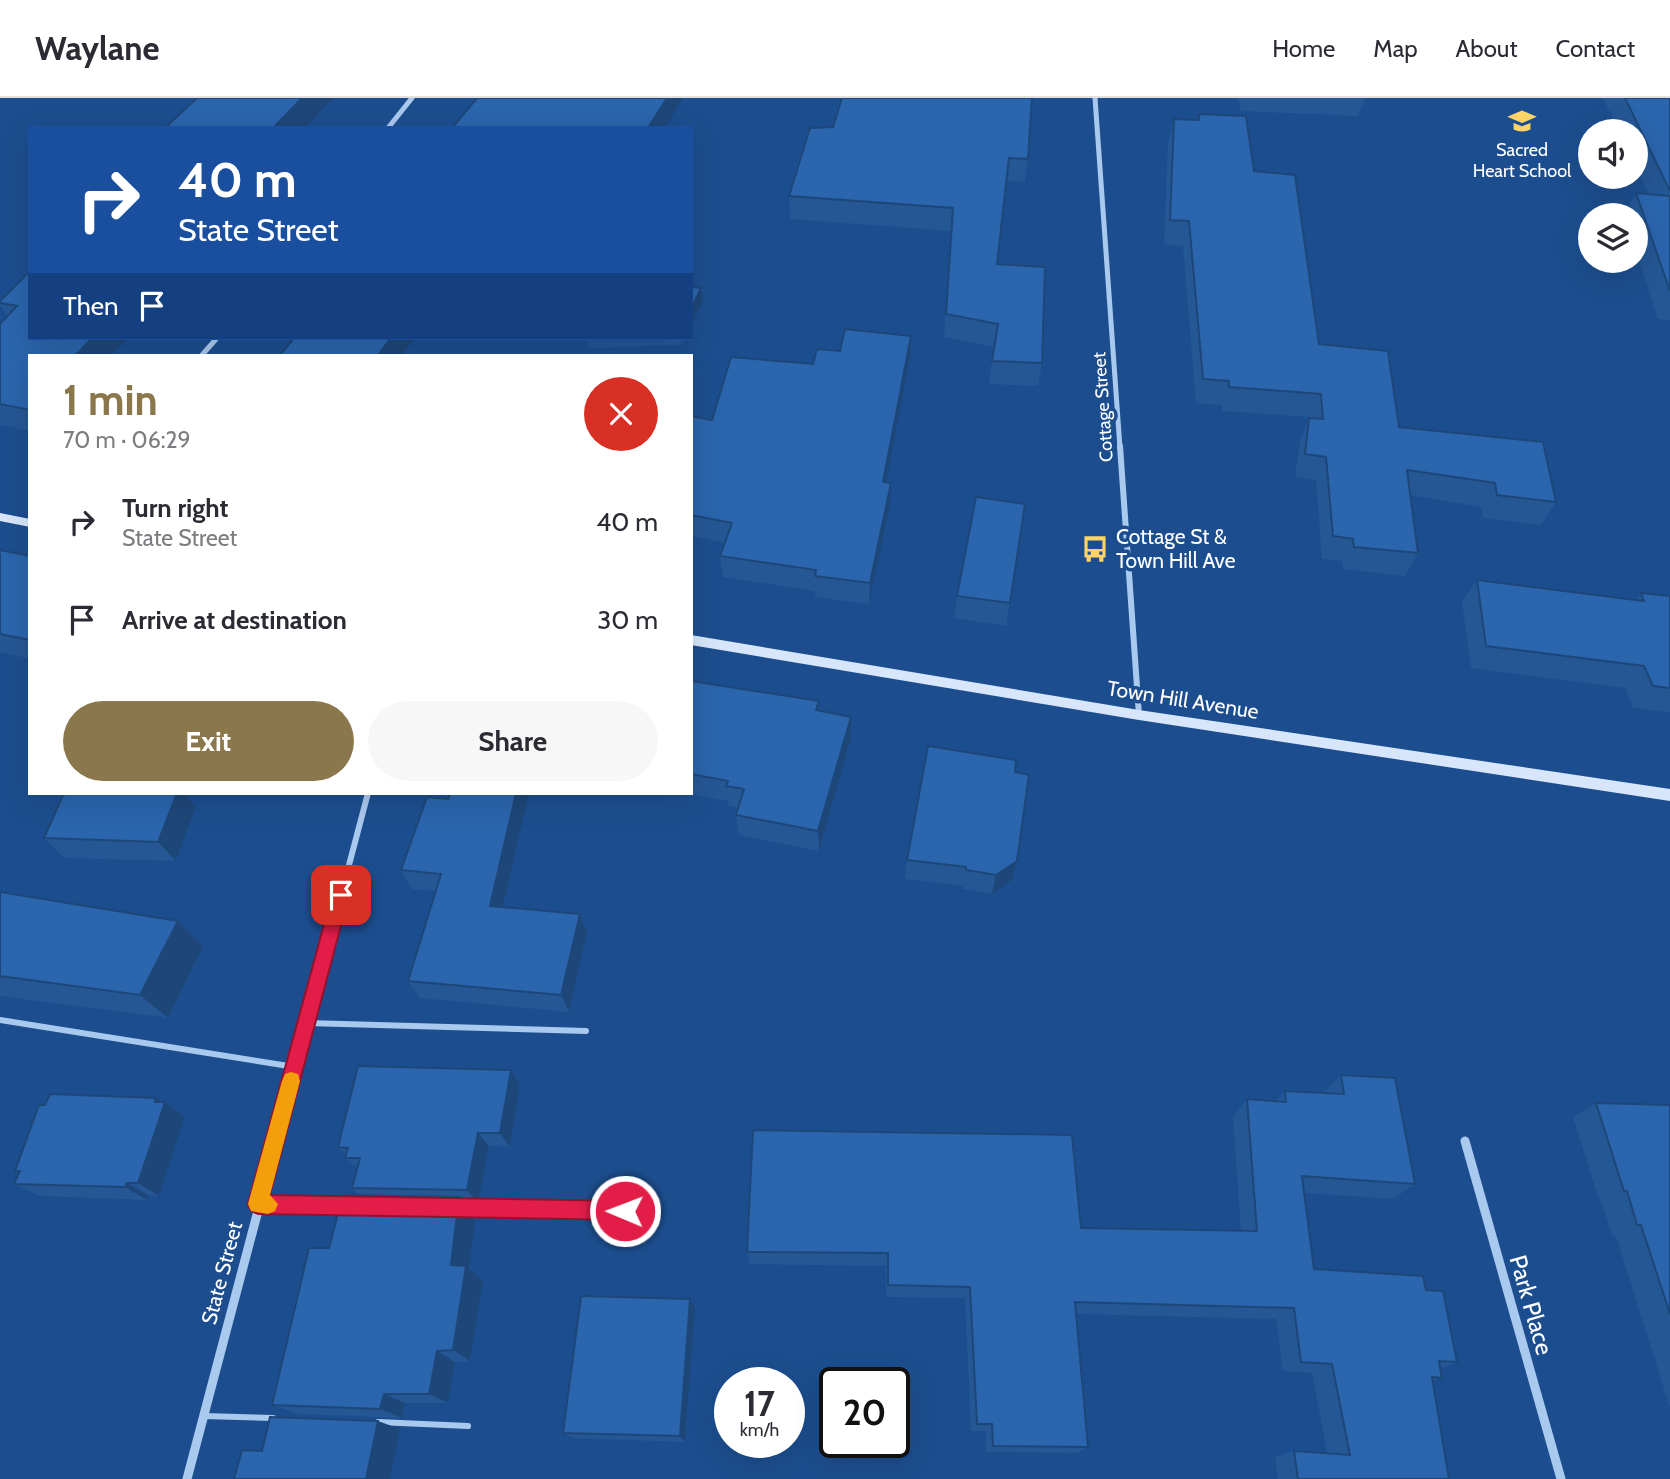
<!DOCTYPE html>
<html lang="en">
<head>
<meta charset="utf-8">
<style>
	:root { --surface:#fff; --page:#f7f7f7; --text:#2b2b33; --muted:#7c7c81; --line:#e1e1e2; --accent:#8a774b }
	body { margin:0; font-family:Cabin,sans-serif; background:var(--page); color:var(--text); height:100vh; display:flex; flex-direction:column; font-size:26px; white-space:nowrap }
	* { box-sizing:border-box; margin:0 }
	p { font-size:23px; color:var(--muted) }
	.icon { flex:none; width:38px; height:38px; fill:none; stroke:currentColor; stroke-width:2; stroke-linecap:round; stroke-linejoin:round }
	.map { position:relative; flex:1; overflow:hidden }
	.drawer { position:absolute; left:28px; top:256px; width:665px; height:441px; display:flex; flex-direction:column; background:var(--surface); border-radius:0px; box-shadow:0 7px 28px #0002 }
	.drawer>* { flex:none }
	.banner { position:absolute; left:28px; top:28px; width:665px; height:214px; border-radius:0px; box-shadow:0 7px 28px #0002; background:#1a4fa0; color:#fff; overflow:hidden }
	.buttons { position:absolute; left:1578px; top:21px; display:grid; gap:14px }
	.buttons a { display:grid; place-items:center; width:70px; height:70px; border-radius:50%; background:var(--surface); box-shadow:0 7px 28px #0002; font-size:35px }
	.speed { position:absolute; left:714px; top:1269px; display:flex; gap:14px; font-size:35px; font-weight:700; text-align:center }
	.speed>* { display:grid; place-content:center; width:91px; height:91px; border-radius:50%; background:var(--surface); box-shadow:0 7px 28px #0002; line-height:1 }
	.speed small { font-size:18px; font-weight:400 }
	.speed .limit { border:4px solid #111; border-radius:10px; background:#fff; color:#111 }
	.pin { position:absolute; display:grid; place-items:center; width:60px; height:60px; color:#fff; margin:-30px; border-radius:14px; box-shadow:0 4px 10px #0006 }
	.me { position:absolute; width:77px; margin:-38px; rotate:271deg; stroke-linejoin:round; filter:drop-shadow(0 0 5px #0008) }
	.turn { display:flex; align-items:center; gap:24px; height:147px; padding:0 35px; font-size:32px }
	.turn .icon { width:91px; height:91px; stroke-width:2.5 }
	.turn b { display:block; font-size:49px; line-height:60px }
	.then { display:flex; align-items:center; height:66px; padding:0 35px; background:#0003; gap:14px; font-size:26px }
	.round { display:grid; place-items:center; flex:none; width:74px; height:74px; border-radius:37px; background:var(--page) }
	.overview { display:flex; align-items:center; justify-content:space-between; height:119px; padding:0 35px }
	h1 { font-size:42px; font-weight:700; line-height:52px; color:var(--accent) }
	.action { display:flex; gap:14px; margin-top:auto; padding:14px 35px }
	.action a { flex:1; height:80px; border-radius:42px; background:var(--accent); color:#fff; font-size:28px; font-weight:700; line-height:80px; text-align:center }
	.action a+a { background:var(--page); color:var(--text) }
	ul { padding:0; list-style:none }
	li { display:flex; align-items:center; gap:21px; height:98px; padding:0 35px }
	li div { flex:1 }
	li b { display:block; font-size:26px }
	li em { font-style:normal }
	header { display:flex; align-items:center; gap:42px; box-sizing:border-box; height:98px; padding:0 35px; background:var(--surface); border-bottom:2px solid var(--line) }
	header strong { font-size:33px }
	nav { display:flex; gap:38px; margin-inline-start:auto; font-size:24px }
	.map>svg:first-child { display:block }
	.lines { fill:none; stroke-linecap:round; stroke-linejoin:round }
	.lane { stroke:#aac9ee; stroke-width:6 }
	.street-far2 { stroke:#aac9ee; stroke-width:5 }
	.street-far1 { stroke:#aac9ee; stroke-width:6 }
	.street { stroke:#aac9ee; stroke-width:9 }
	.secondary { fill:#d7e6fa; fill-rule:evenodd }
	.wall { fill:#255795 }
	.shaded-wall { fill:#1e4779 }
	.building { fill:#2b65ad; stroke:#1e4779; stroke-width:2 }
	.route { fill:#e11d48; stroke:#92132f; stroke-width:2 }
	.slow { fill:#f59e0b }
	.labels { text-anchor:middle; stroke-width:7; stroke-linejoin:round; paint-order:stroke }
	.far-poi-label { font-size:18px; fill:#fff; stroke:#1c4e8f }
	.far-street-label { font-size:18px; fill:#fff; stroke:#1c4e8f }
	.poi-label { font-size:21px; fill:#fff; stroke:#1c4e8f; text-anchor:start }
	.street-label { font-size:21px; fill:#fff; stroke:#1c4e8f }
	.near-street-label { font-size:24px; fill:#fff; stroke:#1c4e8f }
</style>
</head>
<body>
<header>
<strong>Waylane</strong>
<nav><a>Home</a><a>Map</a><a>About</a><a>Contact</a></nav>
</header>
<div class="map">
<svg width="1670" height="1381" viewBox="0 0 1670 1381">
	<rect width="100%" height="100%" fill="#1c4e8f"/>
	<g class="lines">
		<g class="lane">
			<path d="M0,922L295,969"/>
			<path d="M307,925L586,933"/>
			<path d="M258,1106L346,1108"/>
			<path d="M464,1110L625,1113"/>
			<path d="M203,1318L273,1320"/>
			<path d="M378,1324L468,1328"/>
		</g>
		<g class="street-far2">
			<path d="M1095,0L1120,350"/>
			<path d="M388,30L412,0"/>
			<path d="M202,257L217,240"/>
		</g>
		<g class="street-far1">
			<path d="M1120,348L1139,617"/>
			<path d="M340,801L368,695"/>
		</g>
		<g class="street">
			<path d="M1465,1043L1561,1381"/>
			<path d="M187,1381L341,799"/>
		</g>
		<g class="secondary">
			<path d="M0,415L30,421V429L0,423Z"/>
			<path d="M691,537L1139,612L1670,691V703L1139,622L691,547Z"/>
		</g>
	</g>
	<g class="wall">
		<path d="M1238,0H1365L1358,18L1241,13Z"/>
		<path d="M1603,0H1670V222L1658,221L1636,153V117H1624V116L1636,95L1649,96L1636,70V33H1619Z"/>
		<path d="M1199,16L1254,73L1319,246L1399,329L1556,404L1541,427L1483,420L1481,409L1410,397L1418,455L1405,478L1343,471L1342,463L1322,461L1316,382L1295,379L1300,343L1309,320L1311,319L1222,313V307L1196,305L1183,148L1164,146L1168,45L1174,21L1197,22Z"/>
		<path d="M833,29L1028,61L1025,84L1006,83L997,166L1042,265L1038,288L989,286L994,249L944,239L951,133L790,121L789,98Z"/>
		<path d="M30,173V240H128L112,257H30V333L0,327V226L7,218L0,207V203Z"/>
		<path d="M911,238L910,260L886,384L891,385L890,407L869,506L815,499V493L723,479L720,458L725,445L691,438V318L712,322L813,266L840,253Z"/>
		<path d="M587,240H685L682,247L589,250Z"/>
		<path d="M1025,406L1006,528L954,520L957,498Z"/>
		<path d="M0,452L30,458V561L0,554Z"/>
		<path d="M1477,482L1635,502L1641,495L1670,498V614L1633,610L1625,590L1471,570L1462,504Z"/>
		<path d="M691,583L819,612L851,640L819,753L739,737L736,717L738,710L729,708L728,703L685,695H691Z"/>
		<path d="M1015,674L1017,763L1012,782L992,796L962,791L963,788L905,781L907,762Z"/>
		<path d="M529,695L503,809L580,816L587,834L569,914L420,900L408,883L436,793L412,791L401,772L448,701Z"/>
		<path d="M196,709L176,763L64,760L44,740Z"/>
		<path d="M0,794L203,848L168,920L0,898Z"/>
		<path d="M1341,977L1415,1086L1393,1101L1304,1095L1314,1171L1426,1192L1457,1264L1441,1270L1442,1280L1433,1283L1449,1381H1278L1275,1359L1294,1353L1327,1355L1312,1275L1283,1273L1276,1221L1076,1216L1088,1349L1077,1355L986,1354V1333H971L965,1200L886,1199V1168L750,1166L747,1154L1081,1130L1241,1133L1233,1019L1247,1001L1276,1003L1285,993L1324,995Z"/>
		<path d="M520,987L510,1049L489,1048L478,1105L465,1104L476,1116L469,1171L483,1182L470,1263L455,1264L448,1305H405L402,1320L299,1316L272,1307L329,1150L360,1097L352,1090L357,1070L345,1060L346,1056L338,1049Z"/>
		<path d="M161,1004H165L185,1018L159,1098L148,1097L147,1102L39,1098L14,1086L19,1075L15,1073Z"/>
		<path d="M1596,1005L1670,1007V1310L1616,1138H1612L1602,1105H1600L1573,1019Z"/>
		<path d="M695,1210L685,1344L572,1340L563,1335Z"/>
	</g>
	<g class="shaded-wall">
		<path d="M302,0H333L305,30H273Z"/>
		<path d="M667,0H683L665,30H648Z"/>
		<path d="M701,190L703,203L691,227V211Z"/>
		<path d="M911,238L910,260L882,406L883,384Z"/>
		<path d="M92,240H128L112,257H76Z"/>
		<path d="M391,240H415L402,257H378Z"/>
		<path d="M891,385L890,407L869,506L870,485Z"/>
		<path d="M851,619V640L819,753L818,733Z"/>
		<path d="M177,695H185L196,709L176,763L158,744Z"/>
		<path d="M516,695H529L499,826L490,808Z"/>
		<path d="M1017,763L1012,782L992,796L996,777Z"/>
		<path d="M580,816L587,834L569,914L561,897Z"/>
		<path d="M178,823L203,848L168,920L140,897Z"/>
		<path d="M511,972L520,987L510,1049L500,1035Z"/>
		<path d="M156,1000L165,1006V1004L185,1018L159,1098L138,1085Z"/>
		<path d="M478,1035L489,1048L478,1105L467,1092Z"/>
		<path d="M127,1085L148,1097L147,1102L125,1089Z"/>
		<path d="M459,1099L476,1116L469,1171L483,1182L470,1263L453,1252L451,1167Z"/>
		<path d="M690,1201L695,1210L685,1344L680,1338Z"/>
		<path d="M437,1253L455,1264L448,1305L429,1296Z"/>
		<path d="M384,1296L405,1305L402,1320L380,1311Z"/>
		<path d="M378,1323L400,1331L390,1381H366Z"/>
	</g>
	<g class="building">
		<path d="M197,0H302L273,30H165Z"/>
		<path d="M477,0H667L648,30H452Z"/>
		<path d="M842,0H1032L1028,61L1009,60L997,166L1045,169L1042,265L992,263L998,226L946,216L953,110L789,98L810,30L833,29Z"/>
		<path d="M1625,0H1670V93Z"/>
		<path d="M1199,16L1246,18L1254,73L1295,77L1319,246L1388,253L1399,329L1543,344L1556,404L1497,397L1495,385L1407,372L1418,455L1354,449L1353,441L1333,438L1326,359L1305,356L1309,320L1323,321L1321,296L1229,289V283L1203,281L1189,123L1170,122L1174,21L1199,22Z"/>
		<path d="M1636,95L1670,98V193Z"/>
		<path d="M30,173V240H92L76,257H30V312L0,306V226L17,208L0,205V203Z"/>
		<path d="M691,189L701,190L691,211Z"/>
		<path d="M845,231L911,238L883,384L891,385L870,485L815,478L816,472L720,458L732,425L691,417V318L712,322L731,259L813,266L817,251L840,253Z"/>
		<path d="M294,240H391L378,257H280Z"/>
		<path d="M976,399L1025,406L1010,505L957,498Z"/>
		<path d="M0,452L30,458V542L0,536Z"/>
		<path d="M1477,482L1644,503L1641,495L1670,498V590L1653,588L1644,568L1486,548Z"/>
		<path d="M691,583L819,603L816,612L851,619L818,733L736,717L744,691L726,688L728,683L691,676Z"/>
		<path d="M928,648L1016,662L1015,674L1029,677L1017,763L996,777L966,772V769L907,762Z"/>
		<path d="M64,695H177L158,744L44,740Z"/>
		<path d="M451,695H516L490,808L580,816L561,897L408,883L441,776L401,772L427,699L448,701Z"/>
		<path d="M0,794L178,823L140,897L0,878Z"/>
		<path d="M358,968L511,972L500,1035H478L467,1092L352,1090L360,1060H345L348,1050L338,1049Z"/>
		<path d="M1341,977L1395,980L1415,1086L1302,1078L1314,1171L1423,1178L1426,1192L1443,1193L1457,1264L1439,1263L1442,1280L1432,1279L1449,1381H1298L1294,1353L1350,1357L1332,1266L1301,1264L1294,1210L1075,1204L1088,1349L993,1348L992,1326H977L970,1189L888,1187V1155L747,1154L753,1032L1072,1037L1081,1130L1257,1133L1247,1001L1286,1004L1285,993L1344,996Z"/>
		<path d="M50,996L156,1000L155,1004H165L138,1085H127L125,1089L14,1086L20,1073H15L39,1007H45Z"/>
		<path d="M1596,1005L1670,1007V1216L1641,1127H1637L1627,1093H1624Z"/>
		<path d="M343,1097L459,1099L451,1167L466,1168L453,1252L437,1253L429,1296H384L380,1311L272,1307L309,1150H329Z"/>
		<path d="M581,1198L690,1201L680,1338L563,1335Z"/>
		<path d="M270,1319L378,1323L366,1381H234L242,1352L262,1353Z"/>
	</g>
	<path class="route" d="M341,790L349,797L270,1097L625,1103L631,1106L634,1113L631,1120L625,1122L258,1116L251,1113L248,1106L332,797Z"/>
	<path class="slow" d="M291,974L298,976L300,983L270,1097L278,1106L275,1113L268,1116L251,1113L248,1106L282,983L285,976Z"/>
	<defs>
		<symbol id="school-bare" viewBox="-9 -9 18 18"><path d="M0-5L7-2L0 1L-7-2ZM-4 1L0 2.5L4 1V4Q0 6-4 4Z" fill="#fed368" stroke="#1c4e8f" stroke-width="2.5" paint-order="stroke"/></symbol>
		<symbol id="bus-bare" viewBox="-9 -9 18 18"><path d="M-5-6H5V4H4V6H2V4H-2V6H-4V4H-5ZM-3.5-4V0h7V-4ZM-3.5 1.2v1.5H-2V1.2ZM2 1.2v1.5H3.5V1.2Z" fill="#fed368" stroke="#1c4e8f" stroke-width="2.5" paint-order="stroke"/></symbol>
	</defs>
	<g fill-rule="evenodd">
		<use href="#school-bare" x="1503" y="4" width="38" height="38"/>
		<use href="#bus-bare" x="1076" y="432" width="38" height="38"/>
	</g>
	<g class="labels">
		<g class="far-poi-label">
			<text x="1522" y="58">Sacred<tspan x="1522" dy="21">Heart School</tspan></text>
		</g>
		<g class="far-street-label">
			<text transform="translate(1103 309) rotate(-94)" y="6">Cottage Street</text>
		</g>
		<g class="poi-label">
			<text x="1116" y="446">Cottage St &amp;<tspan x="1116" dy="24">Town Hill Ave</tspan></text>
		</g>
		<g class="street-label">
			<text transform="translate(1183 602) rotate(9)" y="7">Town Hill Avenue</text>
			<text transform="translate(222 1175) rotate(-75)" y="7">State Street</text>
		</g>
		<g class="near-street-label">
			<text transform="translate(1531 1207) rotate(74)" y="8">Park Place</text>
		</g>
	</g>
</svg>
<div class="buttons">
<a><svg class="icon" aria-label="sound" viewBox="0 0 24 24"><path d="M4 9h4l5-4v14l-5-4H4zM17 9q2 3 0 6"/></svg></a>
<a><svg class="icon" aria-label="layers" viewBox="0 0 24 24"><path d="M12 4l9 5-9 5-9-5zM3 14l9 5 9-5"/></svg></a>
</div>
<div class="speed"><div>17<small>km/h</small></div><div class="limit">20</div></div>
<div class="pin" style="left:341px;top:797px;background:#d93025"><svg class="icon" aria-label="arrive" viewBox="0 0 24 24"><path d="M6 21V4h12l-3 4 3 4H6"/></svg></div>
<svg class="me" style="left:625px;top:1113px" viewBox="-20 -20 40 40"><circle r="17" fill="#e11d48" stroke="#fff" stroke-width="3"/><path d="M0-11L8 9 0 5-8 9z" fill="#fff"/></svg>
<div class="banner">
<div class="turn"><svg class="icon" aria-label="right" viewBox="0 0 24 24"><path d="M7 20v-9h11M14 6l5 5-5 5"/></svg><div><b>40 m</b>State Street</div></div>
<div class="then">Then<svg class="icon" aria-label="arrive" viewBox="0 0 24 24"><path d="M6 21V4h12l-3 4 3 4H6"/></svg></div>
</div>
<section class="drawer">
<div class="overview"><div><h1>1 min</h1><p>70 m · 06:29</p></div><a class="round" style="background:#d93025;color:#fff"><svg class="icon" aria-label="close" viewBox="0 0 24 24"><path d="M6 6l12 12M18 6L6 18"/></svg></a></div>
<ul>
<li><svg class="icon" aria-label="right" viewBox="0 0 24 24"><path d="M7 20v-9h11M14 6l5 5-5 5"/></svg><div><b>Turn right</b><p>State Street</p></div><em>40 m</em></li>
<li><svg class="icon" aria-label="arrive" viewBox="0 0 24 24"><path d="M6 21V4h12l-3 4 3 4H6"/></svg><div><b>Arrive at destination</b></div><em>30 m</em></li>
</ul>
<div class="action"><a>Exit</a><a>Share</a></div>
</section>
</div>
</body>
</html>
